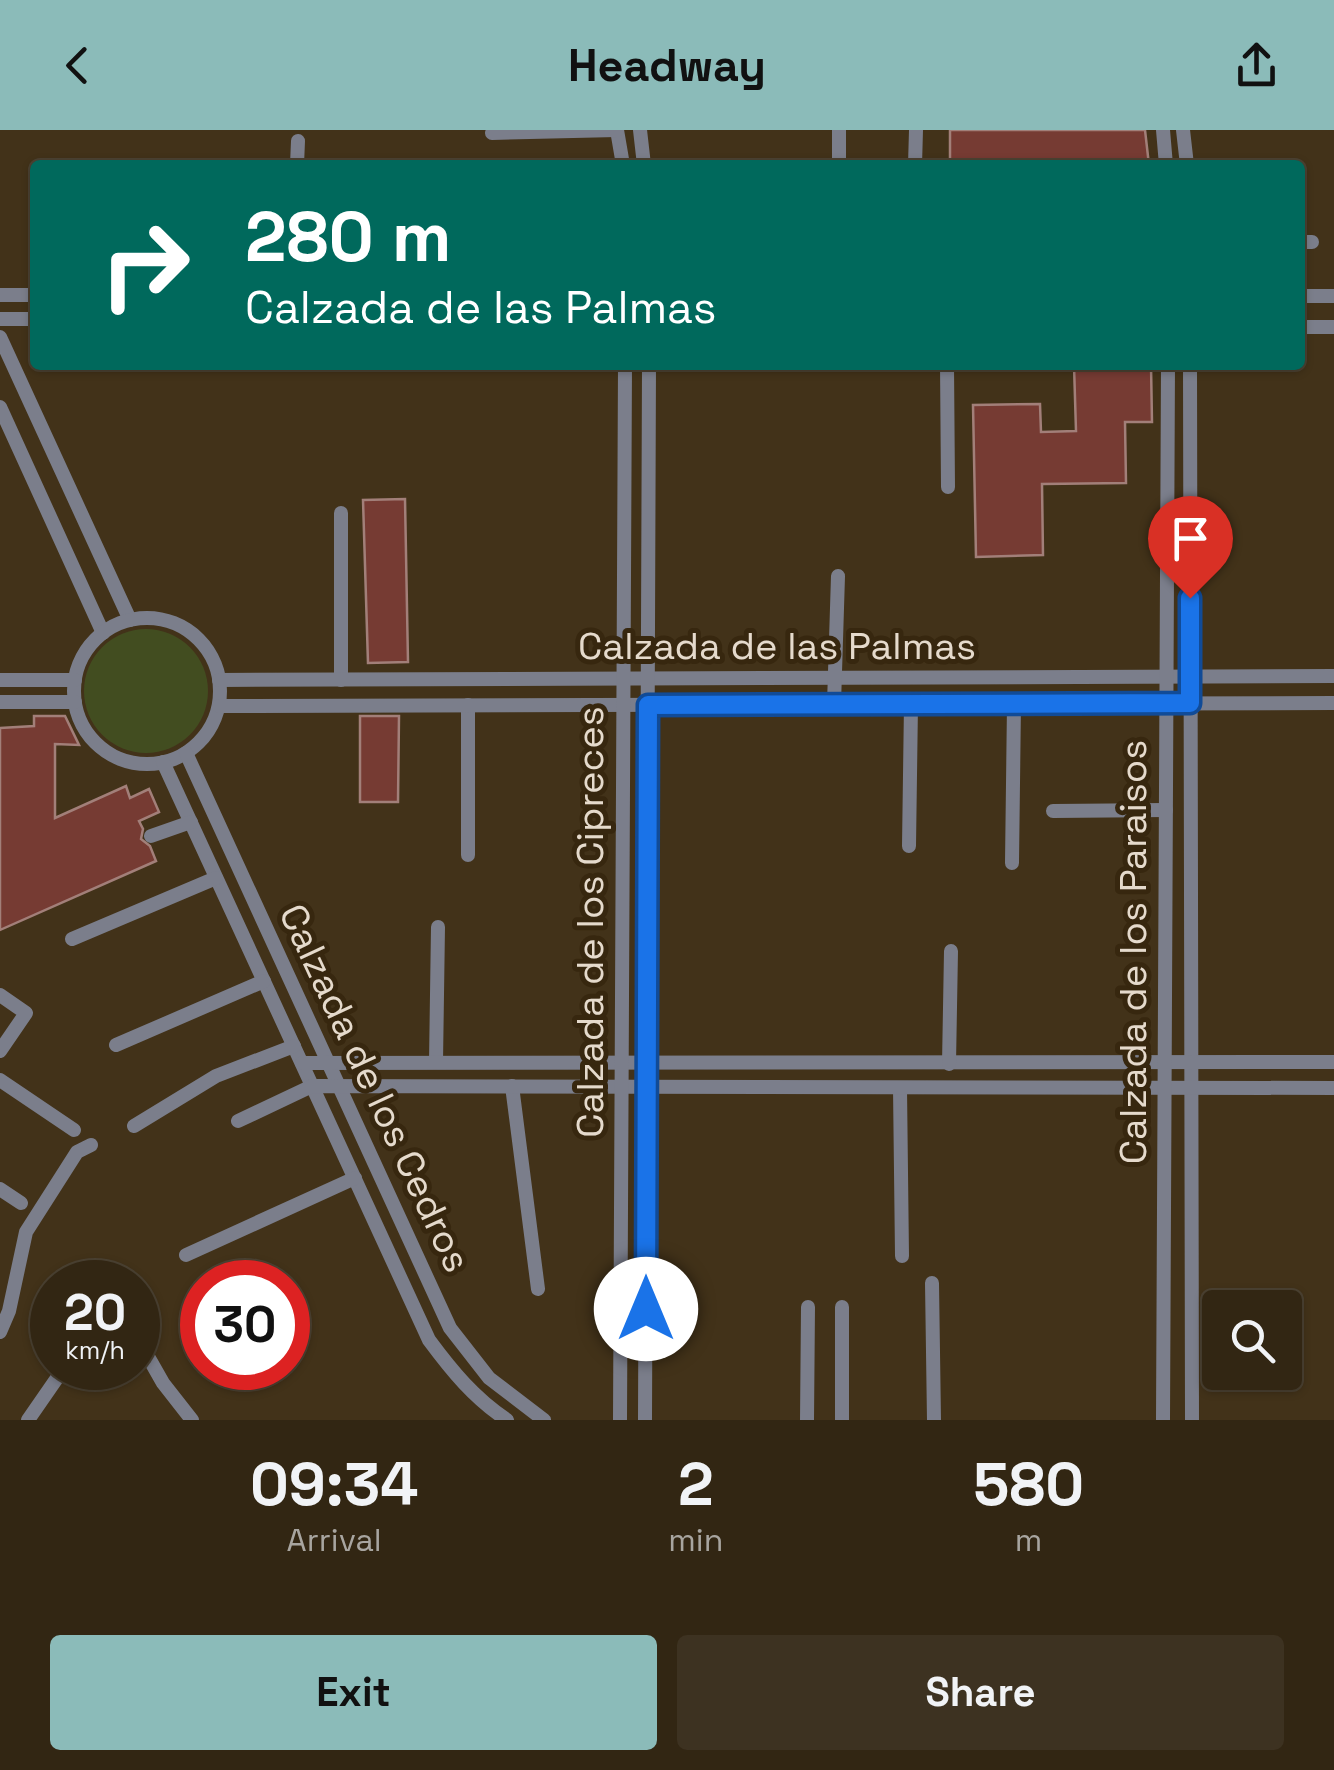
<!DOCTYPE html>
<html lang="en">
<head>
<meta charset="utf-8">
<style>
	:root { --surface:#322613; --page:#3d3221; --text:#f1f3f6; --muted:#a8a5a0; --line:#4d4333; --accent:#8bbbb9 }
	body { margin:0; font-family:"Space Grotesk",sans-serif; background:var(--page); color:var(--text); height:100vh; display:flex; flex-direction:column; font-size:38px; white-space:nowrap }
	* { box-sizing:border-box; margin:0 }
	p { font-size:32px; color:var(--muted) }
	.icon { flex:none; width:55px; height:55px; fill:none; stroke:currentColor; stroke-width:2; stroke-linecap:round; stroke-linejoin:round }
	.map { position:relative; height:1290px; overflow:hidden }
	.side { display:flex; flex-direction:column; background:var(--surface); flex:1 }
	.side>* { flex:none }
	.top-card { position:absolute; left:30px; top:30px; width:1275px; height:210px; border-radius:10px; box-shadow:0 2px 8px #0004,0 0 0 2px var(--line); background:#00695c; color:#fff; overflow:hidden }
	.tools { position:absolute; left:1202px; top:1160px; display:grid; gap:20px }
	.tools a { display:grid; place-items:center; width:100px; height:100px; border-radius:10px; background:var(--surface); box-shadow:0 2px 8px #0004,0 0 0 2px var(--line); font-size:50px }
	.speed { position:absolute; left:30px; top:1130px; display:flex; gap:20px; font-size:50px; font-weight:700; text-align:center }
	.speed>* { display:grid; place-content:center; width:130px; height:130px; border-radius:50%; background:var(--surface); box-shadow:0 2px 8px #0004,0 0 0 2px var(--line); line-height:1 }
	.speed small { font-size:25px; font-weight:400 }
	.speed .limit { border:15px solid #d22; background:#fff; color:#111 }
	.pin { position:absolute; display:grid; place-items:center; width:85px; height:85px; color:#fff; margin:-102px -42px; border-radius:50% 50% 50% 0; rotate:-45deg; box-shadow:0 0 10px #0007 }
	.pin .icon { rotate:45deg }
	.me { position:absolute; width:110px; margin:-55px; rotate:0deg; stroke-linejoin:round; filter:drop-shadow(0 0 8px #0008) }
	.turn { display:flex; align-items:center; gap:35px; height:210px; padding:0 50px; font-size:45px }
	.turn .icon { width:130px; height:130px; stroke-width:2.5 }
	.turn b { display:block; font-size:70px; line-height:85px }
	.eta { display:flex; justify-content:space-evenly; align-items:center; height:170px; text-align:center }
	.eta b { font-size:60px; font-weight:700; line-height:70px }
	.cta { display:flex; gap:20px; margin-top:auto; padding:20px 50px }
	.cta a { flex:1; height:115px; border-radius:10px; background:var(--accent); color:#111; font-size:40px; font-weight:700; line-height:115px; text-align:center }
	.cta a+a { background:var(--page); color:var(--text) }
	header { display:flex; justify-content:space-between; align-items:center; height:130px; padding:0 50px; background:var(--accent); color:#111; font-size:45px; font-weight:700 }
	.map>svg:first-child { display:block }
	.green { fill:#424d20 }
	.building { fill:#763b33; stroke:#a27f79; stroke-width:2.5 }
	.lines { fill:none; stroke-linecap:round; stroke-linejoin:round }
	.minor { stroke:#7b7e8b; stroke-width:14 }
	.route-casing { stroke:#114b97; stroke-width:25 }
	.route { stroke:#1a73e8; stroke-width:18 }
	.labels { text-anchor:middle; stroke-width:10; stroke-linejoin:round; paint-order:stroke }
	.street-label { font-size:38px; fill:#e5dacc; stroke:#37270f }
</style>
</head>
<body>
<header><svg class="icon" aria-label="back" viewBox="0 0 24 24"><path d="M15 5l-7 7 7 7"/></svg>Headway<svg class="icon" aria-label="share" viewBox="0 0 24 24"><path d="M12 15V3M7 8l5-5 5 5M5 13v7h14v-7"/></svg></header>
<div class="map">
<svg width="1334" height="1290" viewBox="0 0 1334 1290">
	<rect width="100%" height="100%" fill="#423219"/>
	<circle class="green" cx="146" cy="561" r="62"/>
	<g class="building">
		<path d="M950,0H1145L1149,35H950Z"/>
		<path d="M1074,235H1151L1152,292H1125L1126,353L1042,354L1043,425L976,427L973,275L1040,274L1041,302L1076,301Z"/>
		<path d="M405,369L408,532L368,533L363,370Z"/>
		<path d="M34,586H65L79,615L55,614V688L126,656L130,668L149,659L159,682L139,691L143,699L141,709L150,716L156,731L0,800V598L34,596Z"/>
		<path d="M360,586H399L398,672H360Z"/>
	</g>
	<g class="lines">
		<g class="minor">
			<path d="M617,0L623,35"/>
			<path d="M640,0L644,35"/>
			<path d="M1163,0L1166,35"/>
			<path d="M1183,0L1187,35"/>
			<path d="M492,3L617,0"/>
			<path d="M297,35L298,11"/>
			<path d="M839,35V0"/>
			<path d="M915,35L916,0"/>
			<path d="M1300,112H1312"/>
			<path d="M0,165H35"/>
			<path d="M1300,166H1334"/>
			<path d="M0,189H35"/>
			<path d="M1300,197H1334"/>
			<path d="M0,207L130,490"/>
			<path d="M947,235L948,357"/>
			<path d="M1190,235L1192,1290"/>
			<path d="M0,277L103,503"/>
			<path d="M341,383V550"/>
			<circle cx="147" cy="561" r="73"/>
			<path d="M0,550H75"/>
			<path d="M219,550L1334,546"/>
			<path d="M0,572H75"/>
			<path d="M834,574L838,446"/>
			<path d="M468,575V725"/>
			<path d="M219,576L1334,573"/>
			<path d="M186,623L450,1198L489,1248L544,1290"/>
			<path d="M163,632L429,1210C452,1241 474,1268 507,1290"/>
			<path d="M1053,681L1166,680"/>
			<path d="M151,706L191,692"/>
			<path d="M909,716L911,574"/>
			<path d="M1012,733L1014,574"/>
			<path d="M72,809L216,748"/>
			<path d="M0,865L26,883L0,921"/>
			<path d="M116,915L264,851"/>
			<path d="M436,932L438,797"/>
			<path d="M302,933L1334,932"/>
			<path d="M949,934L951,821"/>
			<path d="M0,950L74,1000"/>
			<path d="M512,956L538,1159"/>
			<path d="M900,958L902,1126"/>
			<path d="M238,991L312,956L1334,958"/>
			<path d="M134,996L216,946L294,916"/>
			<path d="M0,1059L21,1073"/>
			<path d="M186,1125L355,1048"/>
			<path d="M932,1153L934,1290"/>
			<path d="M842,1177V1290"/>
			<path d="M0,1202L9,1181L26,1102L77,1022L91,1015"/>
			<path d="M138,1209L163,1253L192,1290"/>
			<path d="M28,1290L64,1238"/>
			<path d="M620,1290L625,235"/>
			<path d="M645,1290L649,235"/>
			<path d="M807,1290L808,1177"/>
			<path d="M1163,1290L1168,235"/>
		</g>
	</g>
	<g class="lines">
		<defs>
			<path id="route" d="M646,1179L648,575L1190,573V468"/>
		</defs>
		<use href="#route" class="route-casing"/>
		<use href="#route" class="route"/>
	</g>
	<g class="labels">
		<g class="street-label">
			<text x="777" y="529">Calzada de las Palmas</text>
			<text transform="translate(590 792) rotate(-90)" y="13">Calzada de los Cipreces</text>
			<text transform="translate(1133 822) rotate(-90)" y="13">Calzada de los Paraisos</text>
			<text transform="translate(375 958) rotate(65)" y="13">Calzada de los Cedros</text>
		</g>
	</g>
</svg>
<div class="tools">
<a><svg class="icon" aria-label="search" viewBox="0 0 24 24"><circle cx="10" cy="10" r="6"/><path d="M15 15l6 6"/></svg></a>
</div>
<div class="speed"><div>20<small>km/h</small></div><div class="limit">30</div></div>
<div class="pin" style="left:1190px;top:468px;background:#d93025"><svg class="icon" aria-label="arrive" viewBox="0 0 24 24"><path d="M6 21V4h12l-3 4 3 4H6"/></svg></div>
<svg class="me" style="left:646px;top:1179px" viewBox="-20 -20 40 40"><circle r="19" fill="#fff"/><path d="M0-13L10 11 0 6-10 11z" fill="#1a73e8"/></svg>
<div class="top-card">
<div class="turn"><svg class="icon" aria-label="right" viewBox="0 0 24 24"><path d="M7 20v-9h11M14 6l5 5-5 5"/></svg><div><b>280 m</b>Calzada de las Palmas</div></div>
</div>
</div>
<section class="side">
<div class="eta">
<div><b>09:34</b><p>Arrival</p></div>
<div><b>2</b><p>min</p></div>
<div><b>580</b><p>m</p></div>
</div>
<div class="cta"><a>Exit</a><a>Share</a></div>
</section>
</body>
</html>
